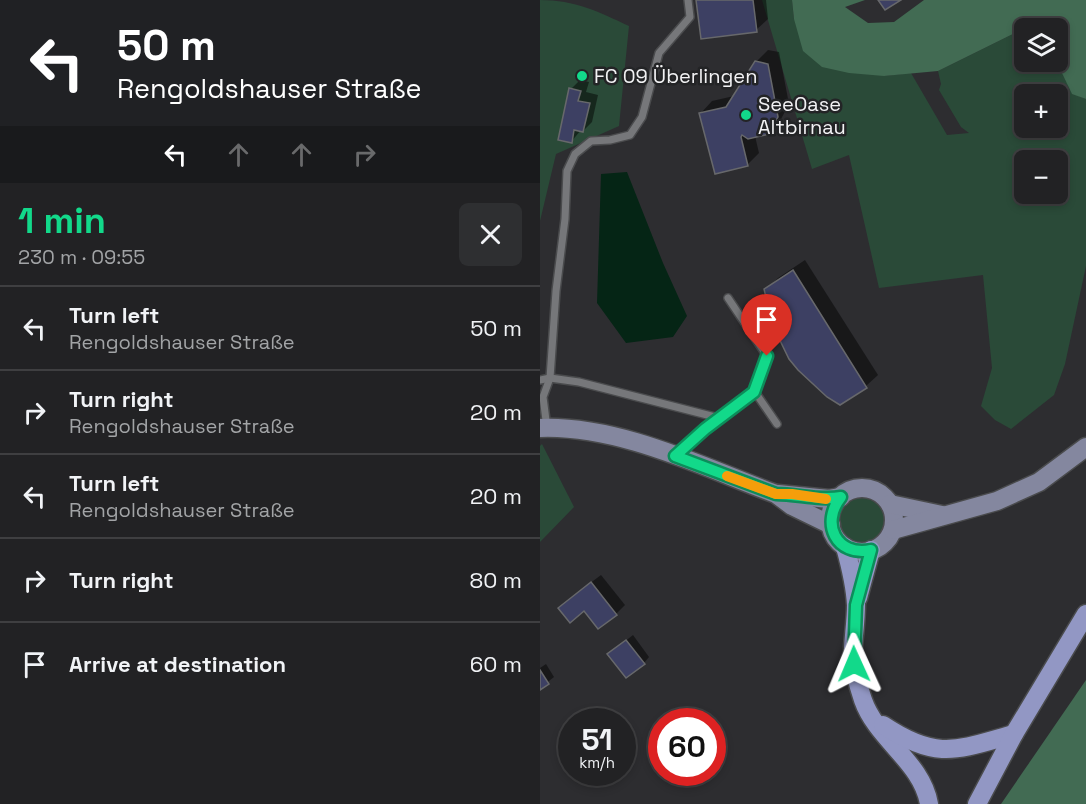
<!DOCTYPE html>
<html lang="en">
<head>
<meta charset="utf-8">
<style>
	:root { --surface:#222224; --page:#2e2f31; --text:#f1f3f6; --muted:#a2a4a6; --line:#3f3f41; --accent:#12d98a }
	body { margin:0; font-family:"Space Grotesk",sans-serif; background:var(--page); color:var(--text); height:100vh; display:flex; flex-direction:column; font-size:22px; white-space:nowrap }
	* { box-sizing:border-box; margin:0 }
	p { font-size:20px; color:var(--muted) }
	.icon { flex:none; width:33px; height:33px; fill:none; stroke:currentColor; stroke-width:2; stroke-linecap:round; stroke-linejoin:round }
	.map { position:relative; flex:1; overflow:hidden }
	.drawer { display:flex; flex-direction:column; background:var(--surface); width:540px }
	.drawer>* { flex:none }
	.guide { background:#202124; color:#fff; overflow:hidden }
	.fabs { position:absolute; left:474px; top:18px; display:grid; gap:12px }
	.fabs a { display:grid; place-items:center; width:54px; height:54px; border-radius:9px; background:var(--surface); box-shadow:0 3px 9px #0003,0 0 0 2px var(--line); font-size:30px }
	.speed { position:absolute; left:18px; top:708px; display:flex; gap:12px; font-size:30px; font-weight:700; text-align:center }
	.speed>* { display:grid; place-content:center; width:78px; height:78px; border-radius:50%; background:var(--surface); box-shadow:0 3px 9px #0003,0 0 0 2px var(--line); line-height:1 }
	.speed small { font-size:15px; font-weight:400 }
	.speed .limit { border:9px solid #d22; background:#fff; color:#111 }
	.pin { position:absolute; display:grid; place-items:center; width:51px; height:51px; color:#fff; margin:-62px -26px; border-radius:50% 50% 50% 0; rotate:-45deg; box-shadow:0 0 6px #0007 }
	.pin .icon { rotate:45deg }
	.me { position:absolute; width:66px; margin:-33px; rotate:359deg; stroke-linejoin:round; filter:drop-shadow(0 0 4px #0008) }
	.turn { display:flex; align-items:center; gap:21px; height:126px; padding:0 18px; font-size:27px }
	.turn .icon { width:78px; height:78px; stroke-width:2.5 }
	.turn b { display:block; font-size:42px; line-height:51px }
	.lanes { display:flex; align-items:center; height:57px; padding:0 18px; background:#0003; justify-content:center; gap:30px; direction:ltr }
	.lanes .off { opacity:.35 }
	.round { display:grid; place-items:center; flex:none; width:63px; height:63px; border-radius:9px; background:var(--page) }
	.summary { display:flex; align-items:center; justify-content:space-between; height:102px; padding:0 18px }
	h1 { font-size:36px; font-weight:700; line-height:45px; color:var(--accent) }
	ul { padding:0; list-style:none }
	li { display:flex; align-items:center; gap:18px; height:84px; padding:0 18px; border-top:2px solid var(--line) }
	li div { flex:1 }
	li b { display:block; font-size:22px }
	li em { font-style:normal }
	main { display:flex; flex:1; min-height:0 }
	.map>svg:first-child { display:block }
	.green { fill:#2a4a38; fill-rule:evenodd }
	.forest { fill:#426b53 }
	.water { fill:#052515 }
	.shadow { fill:#0007 }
	.building { fill:#3d4063; stroke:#67686b; stroke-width:1.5 }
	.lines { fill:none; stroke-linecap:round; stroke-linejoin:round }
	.lane-casing { stroke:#4a4b4d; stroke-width:10 }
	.secondary-casing { stroke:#4a4b4d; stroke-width:21 }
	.primary-casing { stroke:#4a4b4d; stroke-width:21 }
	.lane { stroke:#76777a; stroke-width:7 }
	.secondary { stroke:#84879f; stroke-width:18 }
	.primary { stroke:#9297c4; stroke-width:18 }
	.route-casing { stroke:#0c8d5a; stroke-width:15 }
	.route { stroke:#12d98a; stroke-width:10 }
	.slow { stroke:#f59e0b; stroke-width:10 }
	.poi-dot { fill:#12d98a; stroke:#232426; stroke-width:2 }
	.labels { text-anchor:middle; stroke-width:5; stroke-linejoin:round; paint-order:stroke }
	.poi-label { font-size:20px; fill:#f2f2f4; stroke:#232426; text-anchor:start }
</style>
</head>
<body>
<main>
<section class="drawer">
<div class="guide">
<div class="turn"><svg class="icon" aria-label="left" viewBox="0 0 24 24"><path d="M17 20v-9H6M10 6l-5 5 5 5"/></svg><div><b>50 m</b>Rengoldshauser Straße</div></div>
<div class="lanes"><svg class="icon" aria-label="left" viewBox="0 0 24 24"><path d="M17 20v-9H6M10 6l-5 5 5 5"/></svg><svg class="icon off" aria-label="ahead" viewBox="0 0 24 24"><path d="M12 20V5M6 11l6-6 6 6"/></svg><svg class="icon off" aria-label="ahead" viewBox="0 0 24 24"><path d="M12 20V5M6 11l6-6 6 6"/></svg><svg class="icon off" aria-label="right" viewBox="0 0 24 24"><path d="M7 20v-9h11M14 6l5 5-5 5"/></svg></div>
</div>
<div class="summary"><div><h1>1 min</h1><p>230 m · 09:55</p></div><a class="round"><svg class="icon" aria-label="close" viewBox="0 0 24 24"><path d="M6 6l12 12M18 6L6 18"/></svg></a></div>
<ul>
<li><svg class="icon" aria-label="left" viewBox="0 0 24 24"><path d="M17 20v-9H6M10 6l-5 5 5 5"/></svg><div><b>Turn left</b><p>Rengoldshauser Straße</p></div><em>50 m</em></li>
<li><svg class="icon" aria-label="right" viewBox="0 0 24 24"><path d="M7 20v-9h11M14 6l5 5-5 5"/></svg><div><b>Turn right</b><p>Rengoldshauser Straße</p></div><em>20 m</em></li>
<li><svg class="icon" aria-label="left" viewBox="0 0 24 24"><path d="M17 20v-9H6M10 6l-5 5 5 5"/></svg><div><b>Turn left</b><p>Rengoldshauser Straße</p></div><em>20 m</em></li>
<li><svg class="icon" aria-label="right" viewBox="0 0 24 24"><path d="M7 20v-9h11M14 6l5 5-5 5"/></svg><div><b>Turn right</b></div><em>80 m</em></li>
<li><svg class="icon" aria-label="arrive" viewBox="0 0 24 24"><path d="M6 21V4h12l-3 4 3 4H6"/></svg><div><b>Arrive at destination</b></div><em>60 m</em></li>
</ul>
</section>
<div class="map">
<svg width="546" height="804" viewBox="0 0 546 804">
	<rect width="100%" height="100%" fill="#2d2d30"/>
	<g class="green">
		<path d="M0,0C35,0 59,12 89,26L79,126L16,154L0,221Z"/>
		<path d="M222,0H252L254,19L344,76L371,73L407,135L429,133L421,127L399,90L401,84L398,71L499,21L514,27L484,28V62H518V34L526,48L522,72L532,93L546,99V266L525,364L514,395L471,429L455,420L441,406L452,368L443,275L339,288L309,155L272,169ZM484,94H518V128H484ZM484,160H518V194H484Z"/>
		<path d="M2,444L34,507L0,542V446Z"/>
		<circle cx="322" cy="520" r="22"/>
	</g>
	<g class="forest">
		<path d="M252,0H325L305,7L328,23L354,22L384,0H546V99L532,94L521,71L526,49L518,34V28L499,21L398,71L344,76L309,73L282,67L263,51L254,19Z"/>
		<path d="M546,680V804H461Z"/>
	</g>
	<path class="water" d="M87,172L123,263L147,316L133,337L86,343L57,303L61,174Z"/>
	<g class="shadow">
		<path d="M157,0H226L228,19L216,30Z"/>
		<path d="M228,50L239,52L249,104L240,121L228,133L215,136L219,153L207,165L161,113L172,101L194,96L216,62Z"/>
		<path d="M40,80L49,82L46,92L58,95L52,122L43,131L41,130L31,142V89Z"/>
		<path d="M265,260L338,375L326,386L300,403L226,290L238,278Z"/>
		<path d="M61,575L85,605L76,614L45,609L29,599Z"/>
		<path d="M93,635L109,657L104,663L69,654Z"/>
		<path d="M6,664L14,677L0,688V668Z"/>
	</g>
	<g class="building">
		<path d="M156,0H213L217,32L161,39Z"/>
		<path d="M338,0H361L345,10Z"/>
		<path d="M215,61L228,64L238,117L229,134L208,139L202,135L201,137L208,166L175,174L159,113L186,107Z"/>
		<path d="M29,88L41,91L38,101L50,103L43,132L34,130L32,143L18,140Z"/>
		<path d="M253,270L327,388L300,405L287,397L258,370L249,359L233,326L224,289Z"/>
		<path d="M51,582L77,615L58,629L44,611L30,623L18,608Z"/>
		<path d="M86,640L105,664L86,678L67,654Z"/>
		<path d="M0,670L9,684L0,690Z"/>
	</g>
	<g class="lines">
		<defs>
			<g id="lane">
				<path d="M0,380L10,378L39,382L179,418"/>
				<path d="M215,392L237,424"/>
				<path d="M7,428L3,397L10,378L16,291L25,219L27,171L35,154L51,141L70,140L90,135L102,117L119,53L150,17L148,0"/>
				<path d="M137,454L165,429L215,392L227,356L188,298"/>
			</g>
			<g id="secondary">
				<path d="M0,428C79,425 163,467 236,494L252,506L291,525"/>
				<circle cx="322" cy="520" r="32"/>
				<path d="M238,494L289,499L301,497"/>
				<path d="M350,504L402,515"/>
				<path d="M353,530L457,501L499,482L546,447"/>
			</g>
			<g id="primary">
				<path d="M305,547C310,565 315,586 316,605C316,619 314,633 313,647C313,666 317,683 323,700C337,740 382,762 389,804"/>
				<path d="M318,598L331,550"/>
				<path d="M343,725C397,761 417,750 474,734"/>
				<path d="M437,804L474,734L546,614"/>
			</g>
		</defs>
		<use href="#lane" class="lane-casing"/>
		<use href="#secondary" class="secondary-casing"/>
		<use href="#primary" class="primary-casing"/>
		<use href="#lane" class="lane"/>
		<use href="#secondary" class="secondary"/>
		<use href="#primary" class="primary"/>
	</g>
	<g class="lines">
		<defs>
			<path id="route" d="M227,356L214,392L165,429L135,456L236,494C258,494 279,501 301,497C280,523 296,557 331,550L316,605L314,664"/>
		</defs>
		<use href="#route" class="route-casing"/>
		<use href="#route" class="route"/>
		<path class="slow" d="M187,476L236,494H252L286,499"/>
	</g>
	<g class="poi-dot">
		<circle cx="42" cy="76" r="6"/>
		<circle cx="206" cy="115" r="6"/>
	</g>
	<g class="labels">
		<g class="poi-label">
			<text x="54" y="83">FC 09 Überlingen</text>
			<text x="218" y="111">SeeOase<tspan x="218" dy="23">Altbirnau</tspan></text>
		</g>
	</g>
</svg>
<div class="fabs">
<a><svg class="icon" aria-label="layers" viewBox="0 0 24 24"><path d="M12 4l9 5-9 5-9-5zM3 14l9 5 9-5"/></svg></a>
<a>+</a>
<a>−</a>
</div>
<div class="speed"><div>51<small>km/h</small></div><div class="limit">60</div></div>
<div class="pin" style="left:227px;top:356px;background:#d93025"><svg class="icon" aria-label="arrive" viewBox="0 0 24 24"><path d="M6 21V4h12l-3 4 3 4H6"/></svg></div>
<svg class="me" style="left:314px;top:664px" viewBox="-20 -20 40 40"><path d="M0-17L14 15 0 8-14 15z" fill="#12d98a" stroke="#fff" stroke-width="4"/></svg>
</div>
</main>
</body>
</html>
